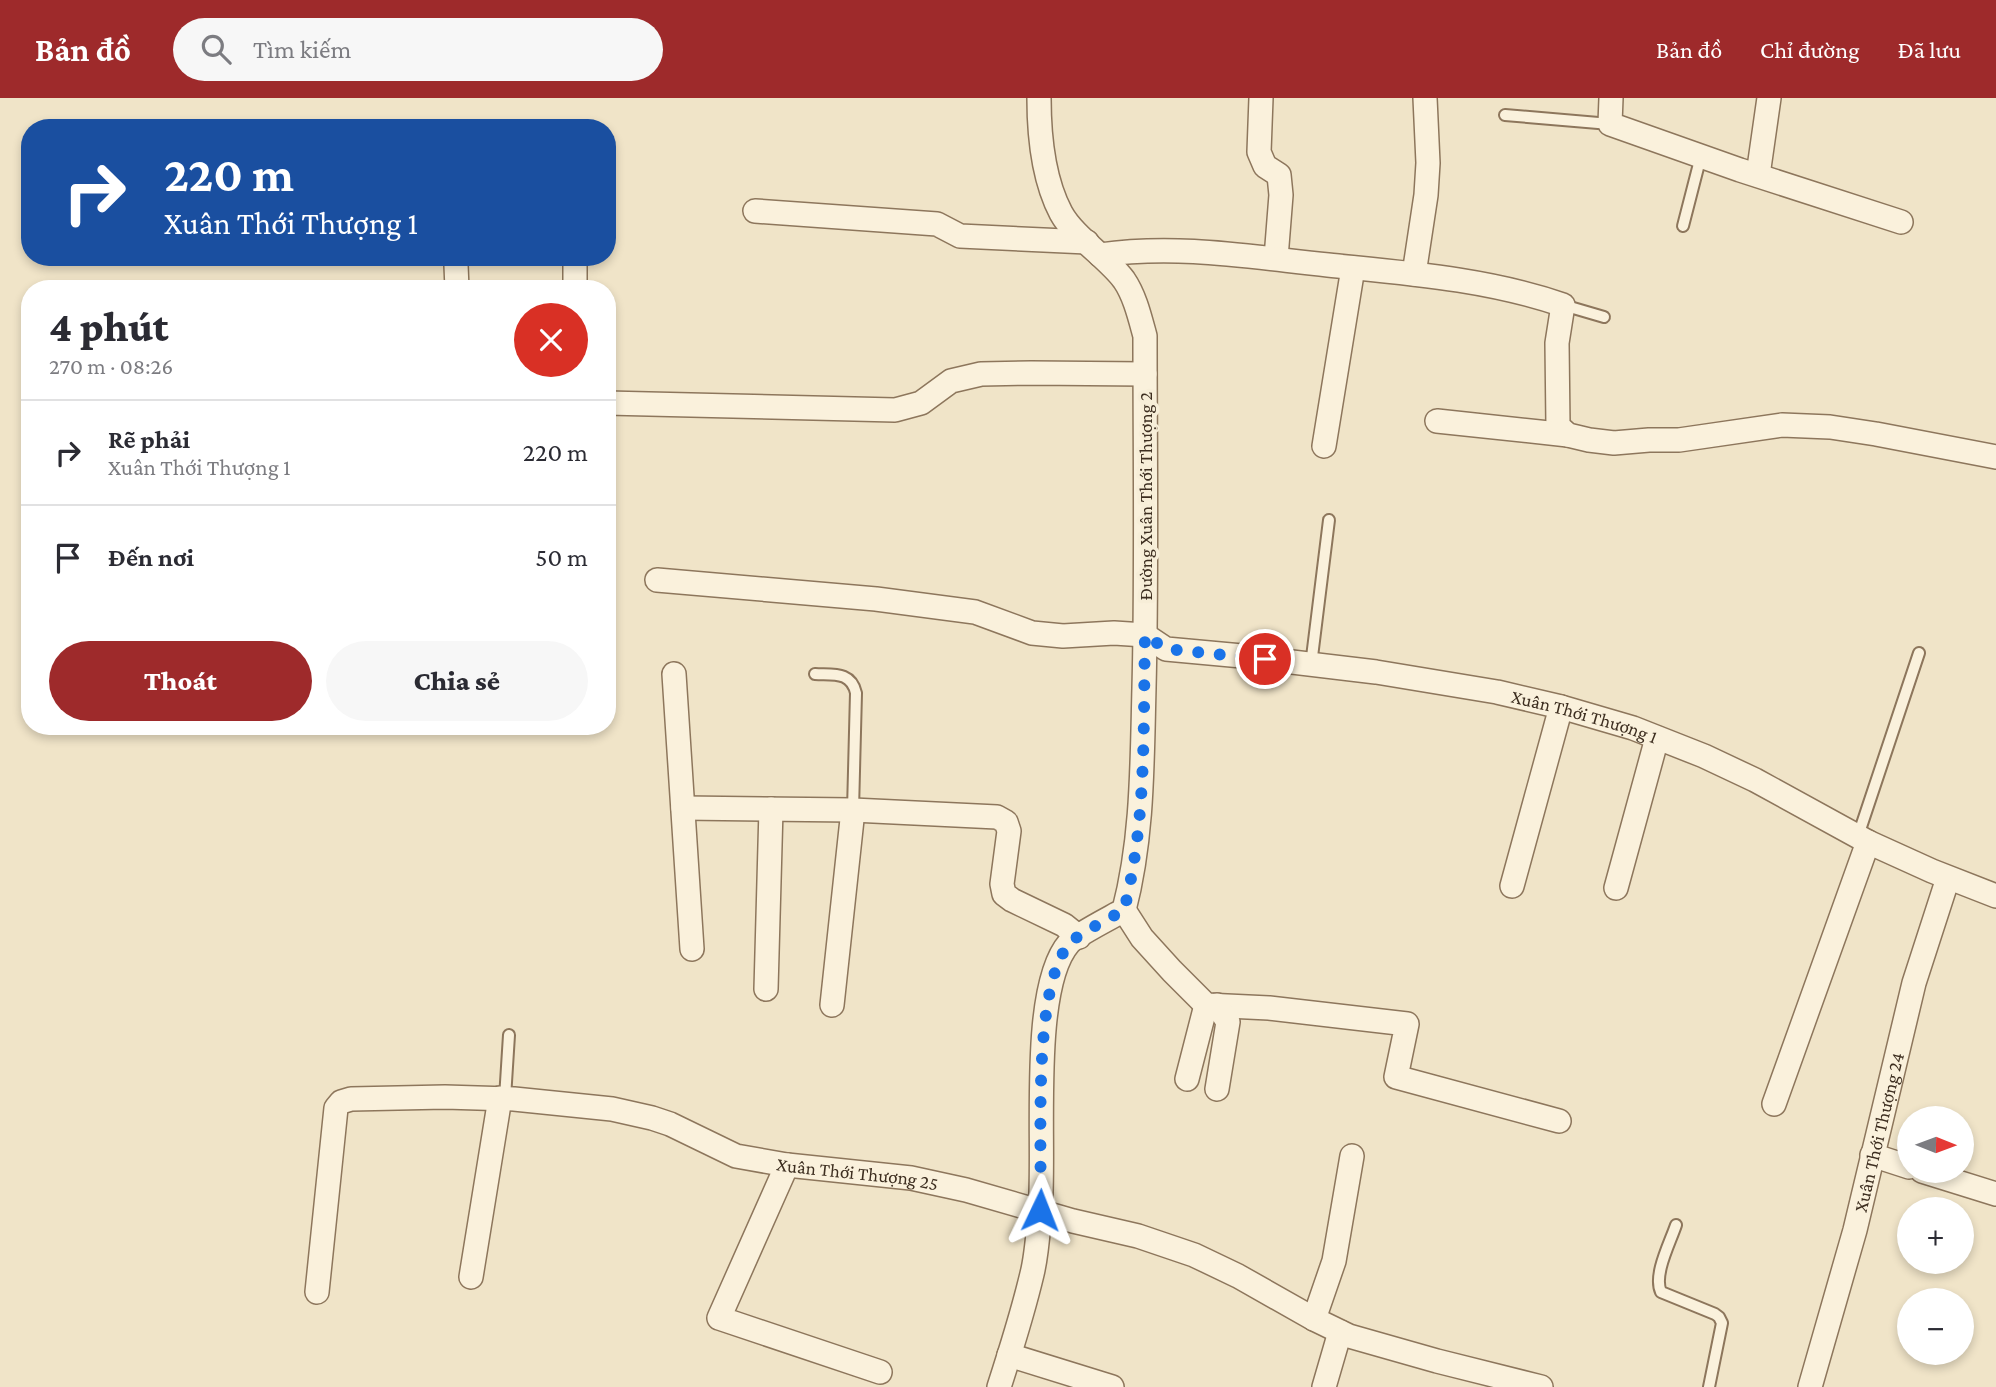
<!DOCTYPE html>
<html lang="vi">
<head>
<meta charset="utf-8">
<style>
	:root { --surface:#fff; --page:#f7f7f7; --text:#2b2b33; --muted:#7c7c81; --line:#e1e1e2; --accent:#9e2a2b }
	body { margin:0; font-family:"Crimson Pro",serif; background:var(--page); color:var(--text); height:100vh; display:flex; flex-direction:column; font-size:26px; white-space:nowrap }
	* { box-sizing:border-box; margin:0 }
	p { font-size:23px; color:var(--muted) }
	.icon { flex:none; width:38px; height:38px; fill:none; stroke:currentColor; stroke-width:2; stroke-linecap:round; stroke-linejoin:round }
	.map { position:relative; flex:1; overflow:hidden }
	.drawer { position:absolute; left:21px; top:182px; width:595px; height:455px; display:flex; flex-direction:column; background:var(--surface); border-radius:28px; box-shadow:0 4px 10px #0003 }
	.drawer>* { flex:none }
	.guide { position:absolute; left:21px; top:21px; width:595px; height:147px; border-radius:28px; box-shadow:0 4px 10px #0003; background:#1a4fa0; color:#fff; overflow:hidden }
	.needle { width:46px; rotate:91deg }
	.buttons { position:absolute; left:1897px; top:1008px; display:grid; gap:14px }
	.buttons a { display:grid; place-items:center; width:77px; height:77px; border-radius:50%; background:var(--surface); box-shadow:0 4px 10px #0003; font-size:35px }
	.pin { position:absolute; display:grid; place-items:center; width:60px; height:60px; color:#fff; margin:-30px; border:4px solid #fff; border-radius:50%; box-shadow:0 2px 7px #0007 }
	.me { position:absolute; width:77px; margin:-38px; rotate:2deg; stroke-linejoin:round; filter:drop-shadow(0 0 5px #0008) }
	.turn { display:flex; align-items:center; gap:24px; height:147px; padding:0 28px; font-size:32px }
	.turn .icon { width:91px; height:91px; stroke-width:2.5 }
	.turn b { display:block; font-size:49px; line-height:60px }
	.round { display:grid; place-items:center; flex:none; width:74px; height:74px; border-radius:37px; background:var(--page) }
	.headline { display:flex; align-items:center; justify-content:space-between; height:119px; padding:0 28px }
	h1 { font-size:42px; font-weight:800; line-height:52px }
	.primary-button { display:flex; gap:14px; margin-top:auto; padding:14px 28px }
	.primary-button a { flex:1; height:80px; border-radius:42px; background:var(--accent); color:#fff; font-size:28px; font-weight:800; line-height:80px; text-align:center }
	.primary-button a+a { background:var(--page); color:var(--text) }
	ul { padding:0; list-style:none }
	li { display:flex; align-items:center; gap:21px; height:105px; padding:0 28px; border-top:2px solid var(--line) }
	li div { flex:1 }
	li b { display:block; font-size:26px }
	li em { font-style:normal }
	header { display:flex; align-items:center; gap:42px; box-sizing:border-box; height:98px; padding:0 35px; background:var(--accent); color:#fff }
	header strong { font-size:33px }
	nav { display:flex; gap:38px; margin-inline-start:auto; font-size:24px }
	.search { width:490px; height:63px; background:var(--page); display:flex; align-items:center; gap:18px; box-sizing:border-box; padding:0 24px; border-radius:38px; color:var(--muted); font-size:26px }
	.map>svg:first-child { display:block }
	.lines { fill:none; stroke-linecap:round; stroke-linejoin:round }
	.lane-casing { stroke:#8d765c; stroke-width:14 }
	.street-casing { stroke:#8d765c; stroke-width:26 }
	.lane { stroke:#faf1dc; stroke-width:10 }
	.street { stroke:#faf1dc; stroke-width:23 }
	.route { stroke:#1a73e8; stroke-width:12; stroke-dasharray:0 21.6 }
	.labels { text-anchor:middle; stroke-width:7; stroke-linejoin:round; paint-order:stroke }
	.street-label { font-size:19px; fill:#3d2e20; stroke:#f7eed8 }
</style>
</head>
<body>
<header>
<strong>Bản đồ</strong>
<div class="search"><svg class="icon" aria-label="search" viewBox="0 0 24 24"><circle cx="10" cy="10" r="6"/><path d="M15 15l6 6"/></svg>Tìm kiếm</div>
<nav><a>Bản đồ</a><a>Chỉ đường</a><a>Đã lưu</a></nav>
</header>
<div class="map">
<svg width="1996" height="1289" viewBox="0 0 1996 1289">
	<rect width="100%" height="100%" fill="#f0e4c8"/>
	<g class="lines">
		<defs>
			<g id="lane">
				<path d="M1505,17L1610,26"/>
				<path d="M1683,128L1701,58"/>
				<path d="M1563,207L1604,219"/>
				<path d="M1311,567L1329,422"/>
				<path d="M815,576C833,577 851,573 856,595L853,712"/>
				<path d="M1858,738L1919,555"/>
				<path d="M505,1000L509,937"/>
				<path d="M1676,1127C1670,1145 1653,1177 1661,1194L1715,1216L1719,1219L1722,1225L1709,1289"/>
			</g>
			<g id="street">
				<path d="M1261,0L1259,54L1265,68L1279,77L1281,97L1276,160"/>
				<path d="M1611,0L1610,26L1740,72L1901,124"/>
				<path d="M1758,77L1769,0"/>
				<path d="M755,113L937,126L960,138L1087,144"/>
				<path d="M1100,157C1178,146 1251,159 1328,167C1406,175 1488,181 1563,207L1557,245L1558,328L1568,337L1589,342L1614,345L1649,342H1679L1782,327L1830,329L1876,336L1996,359"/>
				<path d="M456,167L457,191"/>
				<path d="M575,167V191"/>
				<path d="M1414,176L1426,97L1428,65L1425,0"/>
				<path d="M607,305L895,312L921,305L951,283L981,276L1031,275L1145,276"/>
				<path d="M1437,323L1568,337"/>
				<path d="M1324,348L1353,170"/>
				<path d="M657,482L876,501L975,514L1032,535L1063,538L1114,535L1145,537"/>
				<path id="s1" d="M1145,537L1166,551L1242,558L1376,574L1497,594L1561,609L1633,630L1704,658L1755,682L1868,744L1932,773L1996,798"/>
				<path d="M674,576L692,851"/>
				<path d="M683,710L853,712L997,719L1006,724L1009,733L1002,786L1004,796L1012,802L1064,827L1079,839"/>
				<path d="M1512,788L1561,609"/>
				<path d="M1616,790L1657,640"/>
				<path d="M1124,812L1142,840L1172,873L1206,907L1269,910L1407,926L1396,979L1559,1023"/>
				<path d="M766,891L771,711"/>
				<path d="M832,907L853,712"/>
				<path d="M1217,907L1228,924L1217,991"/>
				<path d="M1187,981L1206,907"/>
				<path d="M1774,1006L1868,744"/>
				<path d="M1872,1057L1909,1069"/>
				<path d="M787,1067L719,1220L880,1274"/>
				<path d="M1922,1073L1996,1096"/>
				<path d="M471,1179L500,1000"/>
				<path id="s2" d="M317,1194L336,1010L341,1004L351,1001L445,999L514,1001L612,1011L652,1020L670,1026L736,1058L787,1067L911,1080L966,1092L1073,1123L1138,1138L1194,1157L1238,1178L1314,1221L1349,1238L1437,1263L1541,1289"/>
				<path d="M1314,1221L1334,1163L1352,1058"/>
				<path d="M1009,1257L1112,1289"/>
				<path d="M999,1289C1011,1252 1023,1214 1032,1176C1037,1156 1038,1134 1040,1113C1046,1050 1029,891 1069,845C1076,837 1112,819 1124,812C1143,739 1142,664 1144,590C1147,472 1145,355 1145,238C1140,220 1135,198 1124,182C1108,160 1074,139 1061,115C1043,81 1039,38 1039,0"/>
				<path d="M1324,1289L1340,1234"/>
				<path id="s3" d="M1810,1289L1855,1132L1914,885L1948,780"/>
			</g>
		</defs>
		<use href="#lane" class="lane-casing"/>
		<use href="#street" class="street-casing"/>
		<use href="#lane" class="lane"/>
		<use href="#street" class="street"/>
	</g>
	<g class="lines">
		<path class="route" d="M1040,1112C1043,1049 1031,893 1069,846C1075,838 1112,819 1124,812C1147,723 1143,629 1145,537L1166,551L1265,561"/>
	</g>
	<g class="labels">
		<g class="street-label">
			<text transform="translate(1145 398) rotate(-90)" y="7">Đường Xuân Thới Thượng 2</text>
			<text dy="7" stroke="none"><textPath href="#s1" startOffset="450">Xuân Thới Thượng 1</textPath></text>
			<text dy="7" stroke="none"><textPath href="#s3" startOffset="264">Xuân Thới Thượng 24</textPath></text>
			<text dy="7" stroke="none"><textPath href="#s2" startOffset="721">Xuân Thới Thượng 25</textPath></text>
		</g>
	</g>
</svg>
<div class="buttons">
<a><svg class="needle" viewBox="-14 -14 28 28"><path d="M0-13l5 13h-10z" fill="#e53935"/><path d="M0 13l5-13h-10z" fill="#7c7c81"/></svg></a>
<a>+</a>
<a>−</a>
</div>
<div class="pin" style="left:1265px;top:561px;background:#d93025"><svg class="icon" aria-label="arrive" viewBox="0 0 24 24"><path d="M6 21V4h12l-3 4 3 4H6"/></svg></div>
<svg class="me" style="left:1040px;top:1112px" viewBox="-20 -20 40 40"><path d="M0-17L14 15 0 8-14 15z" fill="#1a73e8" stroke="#fff" stroke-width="4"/></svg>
<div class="guide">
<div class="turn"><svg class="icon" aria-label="right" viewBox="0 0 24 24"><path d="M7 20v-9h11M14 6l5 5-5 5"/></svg><div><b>220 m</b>Xuân Thới Thượng 1</div></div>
</div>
<section class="drawer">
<div class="headline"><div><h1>4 phút</h1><p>270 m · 08:26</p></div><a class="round" style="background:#d93025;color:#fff"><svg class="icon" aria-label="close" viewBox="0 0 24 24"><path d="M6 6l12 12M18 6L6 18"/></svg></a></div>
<ul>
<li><svg class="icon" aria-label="right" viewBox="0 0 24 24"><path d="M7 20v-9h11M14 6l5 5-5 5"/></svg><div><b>Rẽ phải</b><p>Xuân Thới Thượng 1</p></div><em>220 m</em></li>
<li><svg class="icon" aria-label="arrive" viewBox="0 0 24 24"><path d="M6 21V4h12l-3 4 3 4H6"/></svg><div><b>Đến nơi</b></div><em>50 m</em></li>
</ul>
<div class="primary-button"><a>Thoát</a><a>Chia sẻ</a></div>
</section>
</div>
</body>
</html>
